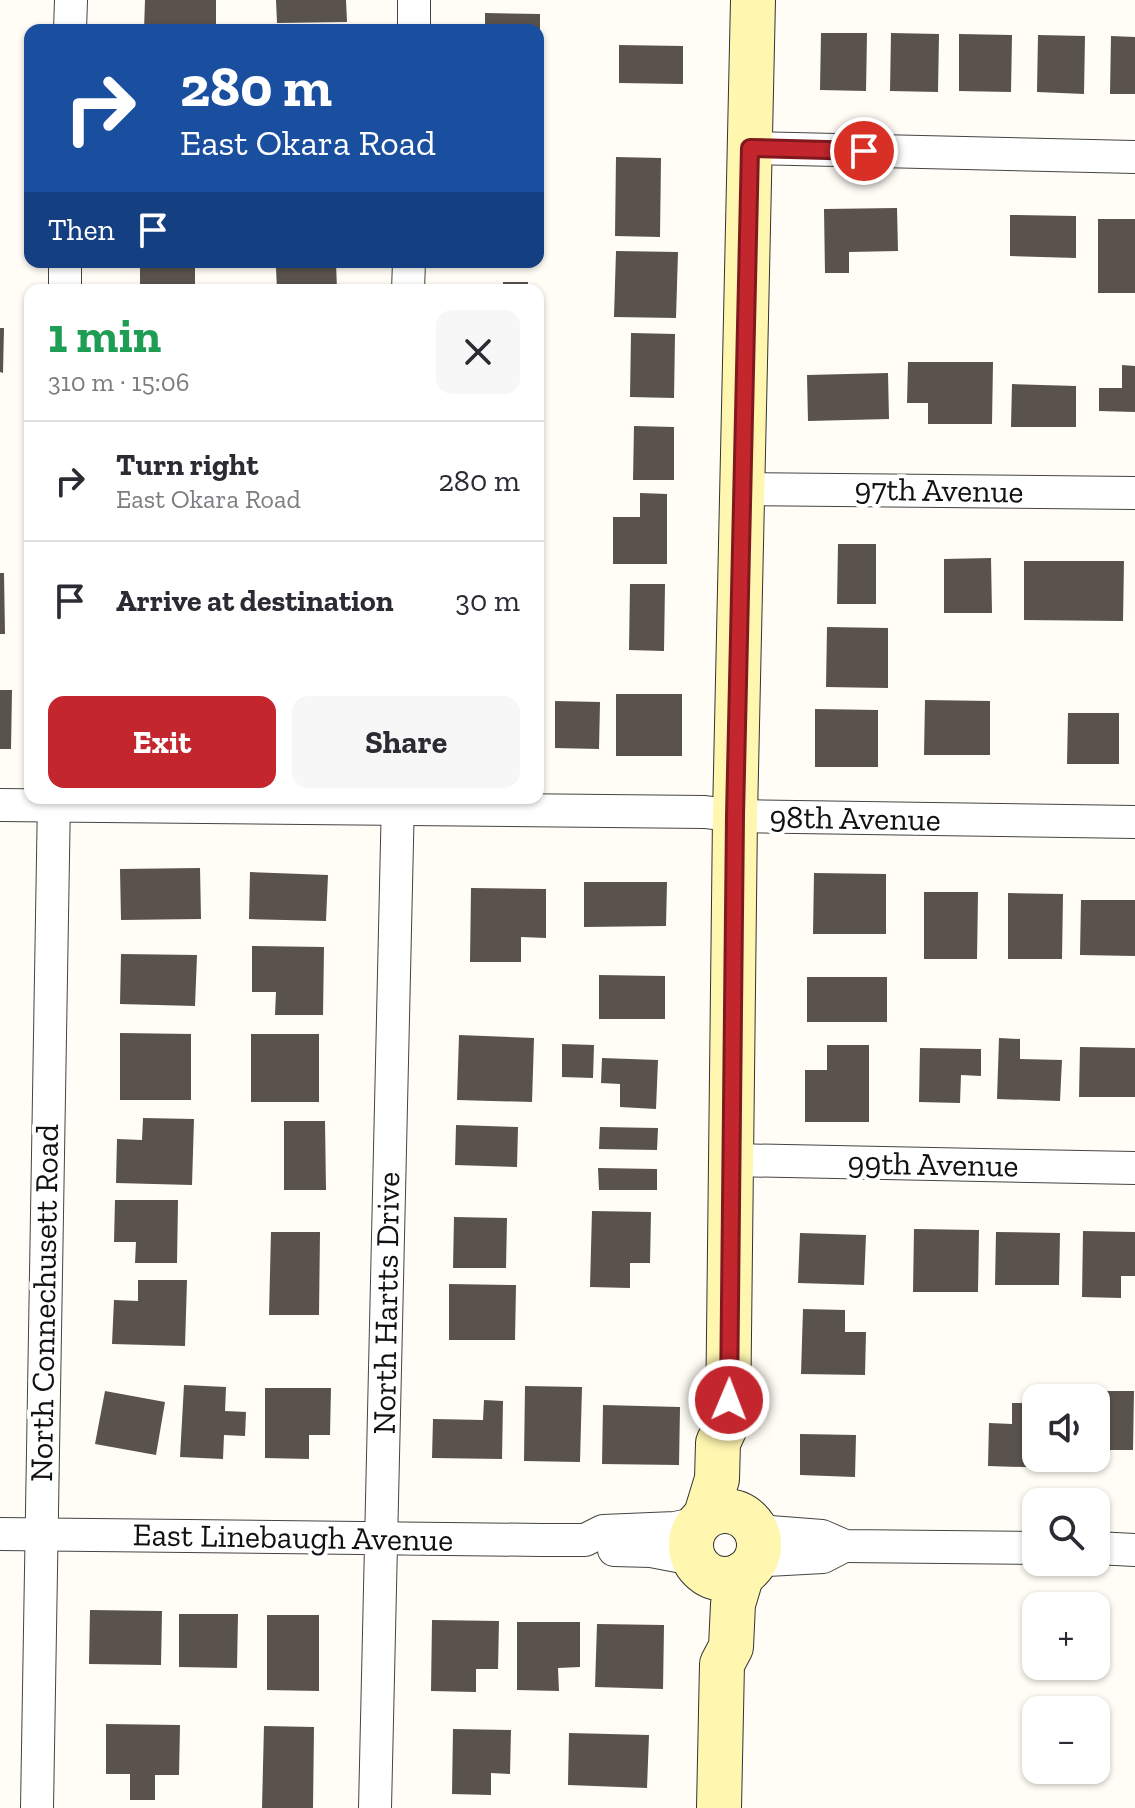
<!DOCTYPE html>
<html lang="en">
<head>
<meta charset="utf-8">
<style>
	:root { --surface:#fff; --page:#f7f7f7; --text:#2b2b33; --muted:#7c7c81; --line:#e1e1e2; --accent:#c4262e }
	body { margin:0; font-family:"Zilla Slab",serif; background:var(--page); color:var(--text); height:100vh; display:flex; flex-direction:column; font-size:30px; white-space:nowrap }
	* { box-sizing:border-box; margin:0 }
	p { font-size:26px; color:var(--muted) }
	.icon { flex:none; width:44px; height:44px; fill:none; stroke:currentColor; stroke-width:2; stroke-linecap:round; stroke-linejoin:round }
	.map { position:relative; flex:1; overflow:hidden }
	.drawer { position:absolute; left:24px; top:284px; width:520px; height:520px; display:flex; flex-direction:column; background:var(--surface); border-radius:16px; box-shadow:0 2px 6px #0004 }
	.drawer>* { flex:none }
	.top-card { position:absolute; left:24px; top:24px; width:520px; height:244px; border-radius:16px; box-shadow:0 2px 6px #0004; background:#1a4fa0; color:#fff; overflow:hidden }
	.fabs { position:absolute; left:1022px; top:1384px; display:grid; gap:16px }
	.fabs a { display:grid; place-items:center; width:88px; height:88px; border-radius:16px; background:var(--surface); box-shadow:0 2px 6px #0004; font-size:40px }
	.pin { position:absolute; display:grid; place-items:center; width:68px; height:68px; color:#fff; margin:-34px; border:4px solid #fff; border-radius:50%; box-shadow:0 2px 8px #0007 }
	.me { position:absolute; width:88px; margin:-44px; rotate:1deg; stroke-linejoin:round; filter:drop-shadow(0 0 6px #0008) }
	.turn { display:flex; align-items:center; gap:28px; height:168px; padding:0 24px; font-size:36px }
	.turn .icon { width:104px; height:104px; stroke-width:2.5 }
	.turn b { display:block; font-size:56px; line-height:68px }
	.then { display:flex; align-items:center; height:76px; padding:0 24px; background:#0003; gap:16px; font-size:30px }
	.round { display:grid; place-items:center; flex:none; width:84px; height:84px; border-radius:16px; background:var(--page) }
	.head { display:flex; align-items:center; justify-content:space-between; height:136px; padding:0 24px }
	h1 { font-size:48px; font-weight:700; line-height:60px; color:#1e9e55 }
	.primary-button { display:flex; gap:16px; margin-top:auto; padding:16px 24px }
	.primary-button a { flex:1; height:92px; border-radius:16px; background:var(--accent); color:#fff; font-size:32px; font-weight:700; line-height:92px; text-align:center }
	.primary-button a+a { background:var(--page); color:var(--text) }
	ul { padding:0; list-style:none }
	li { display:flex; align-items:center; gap:24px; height:120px; padding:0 24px; border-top:2px solid var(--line) }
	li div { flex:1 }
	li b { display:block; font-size:30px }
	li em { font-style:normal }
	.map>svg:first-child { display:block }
	.building { fill:#5a524d }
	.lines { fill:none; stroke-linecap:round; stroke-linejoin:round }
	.street-casing { stroke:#444; stroke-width:34 }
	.secondary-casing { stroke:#333; stroke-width:46 }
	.street { stroke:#fff; stroke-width:32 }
	.secondary { stroke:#fff6b0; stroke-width:44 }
	.route-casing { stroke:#7f191e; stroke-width:20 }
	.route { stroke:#c4262e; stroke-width:14 }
	.labels { text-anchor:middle; stroke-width:8; stroke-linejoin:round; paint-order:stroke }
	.street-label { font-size:32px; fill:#111; stroke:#fff }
</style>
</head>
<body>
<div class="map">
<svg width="1135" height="1808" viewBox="0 0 1135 1808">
	<rect width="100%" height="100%" fill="#fffdf5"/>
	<g class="building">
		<path d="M145,0H216V30H144Z"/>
		<path d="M276,0H346L347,22L277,23Z"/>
		<path d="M485,13L540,14V30H485Z"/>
		<path d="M821,33H867L866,91L820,90Z"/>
		<path d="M891,33L939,34L938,92L890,91Z"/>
		<path d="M959,34L1012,35L1011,92L959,91Z"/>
		<path d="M1038,35L1085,36L1084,94L1037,92Z"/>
		<path d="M1111,36L1135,37V94H1110Z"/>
		<path d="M619,45L683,46V84L619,83Z"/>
		<path d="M616,157L661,158L660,237L615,236Z"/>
		<path d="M897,208L898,251L849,252V273H825L824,209Z"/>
		<path d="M1010,215L1076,216V258L1010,256Z"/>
		<rect x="1098" y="219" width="37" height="74"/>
		<path d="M616,251L678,252L676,318L614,317Z"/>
		<rect x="140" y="262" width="55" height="28"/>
		<path d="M296,262H336L337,290H277L276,268H296Z"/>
		<rect x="503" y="282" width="25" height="8"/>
		<path d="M0,328H4L3,373L0,372Z"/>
		<path d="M631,333L675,334L674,398L630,397Z"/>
		<path d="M908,362H993L992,424H928V403H907Z"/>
		<path d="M1122,365L1135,366V412L1099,411V388H1122Z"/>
		<path d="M888,373L889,419L808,421L807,375Z"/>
		<path d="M1012,384L1076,386V427H1011Z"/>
		<path d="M634,426L674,427V480H633Z"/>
		<path d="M640,493L667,494V564H613V517H640Z"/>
		<path d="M838,544H876V604H837Z"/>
		<path d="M991,558L992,613H944V559Z"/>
		<path d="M1024,561H1124L1123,621L1024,620Z"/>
		<path d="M0,573H4L5,634H0Z"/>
		<path d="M630,584H665L664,651L629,650Z"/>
		<path d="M827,627L888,628V688L826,687Z"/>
		<path d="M0,690H12L11,749H0Z"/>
		<rect x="616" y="694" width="66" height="62"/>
		<path d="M925,700L990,701V755H924Z"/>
		<path d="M555,701L600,702L599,749L555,748Z"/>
		<path d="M815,709L878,710V767H815Z"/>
		<path d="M1068,713H1119V764H1067Z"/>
		<path d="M200,868L201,919L121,920L120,869Z"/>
		<path d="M250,872L328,875L326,921L249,919Z"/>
		<path d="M814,873L886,874V934H813Z"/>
		<path d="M584,882H667L666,926L584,927Z"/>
		<path d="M471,888L546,889V938L521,937V962H470Z"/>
		<path d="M924,892H978L977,959H924Z"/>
		<path d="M1008,893L1063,894L1062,959H1008Z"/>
		<path d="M1081,900H1135V956L1080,955Z"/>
		<path d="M252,946L324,947L323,1015H275L276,992H252Z"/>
		<path d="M121,954L197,955L195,1006L120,1004Z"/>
		<path d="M599,975L665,976V1019H599Z"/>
		<rect x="807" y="977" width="80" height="45"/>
		<path d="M120,1033L191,1034V1100H120Z"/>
		<rect x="251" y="1034" width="68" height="68"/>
		<path d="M459,1035L534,1038L532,1102L457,1100Z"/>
		<path d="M999,1038L1020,1039V1059L1062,1060L1060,1101L997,1099Z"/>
		<path d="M562,1044L594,1045L593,1078L562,1077Z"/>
		<path d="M827,1045H869V1122H805V1070H827Z"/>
		<path d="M1080,1047L1135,1048V1097H1079Z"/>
		<path d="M920,1048L981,1049V1076L961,1075L960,1103L919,1102Z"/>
		<path d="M602,1058L658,1060L656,1109L620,1107V1084L601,1083Z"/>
		<path d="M143,1118L194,1119L192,1185L116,1183L117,1139L142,1140Z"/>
		<path d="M284,1121H325L326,1190H284Z"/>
		<path d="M456,1125L518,1127L517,1167L455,1165Z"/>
		<path d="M600,1127L658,1128L657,1150L599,1149Z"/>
		<path d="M598,1168L657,1169V1190H599Z"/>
		<path d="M115,1200H178L177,1263H135L136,1242H114Z"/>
		<path d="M592,1211L651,1212L650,1263H630V1288L590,1287Z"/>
		<path d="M454,1217L507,1218L506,1268H453Z"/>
		<path d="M914,1229L979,1230L978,1292H913Z"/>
		<path d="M1083,1231L1135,1232V1276H1121V1298L1082,1297Z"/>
		<path d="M271,1232H320L319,1315H269Z"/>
		<path d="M996,1232L1060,1233L1059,1285H995Z"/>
		<path d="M800,1233L866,1235L864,1285L798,1283Z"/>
		<path d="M138,1280H187L185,1346L112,1344L114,1300L138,1301Z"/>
		<path d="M449,1284L516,1285L515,1340H449Z"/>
		<path d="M803,1309L845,1310V1332H866L865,1375L801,1374Z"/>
		<path d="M184,1385L226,1387L225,1411L246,1412L245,1436L224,1435L223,1459L180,1457Z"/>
		<path d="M525,1386L582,1387L580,1462L524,1461Z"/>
		<path d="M265,1388H331L330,1435H309V1459L265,1458Z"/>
		<path d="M105,1391L165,1402L156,1455L95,1444Z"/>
		<path d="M1083,1391H1134L1133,1450H1096V1398H1083Z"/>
		<path d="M484,1400L503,1401L502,1459L432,1458L433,1419L483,1420Z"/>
		<path d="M1012,1403H1036V1458H1055V1468L988,1466L989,1423L1012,1424Z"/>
		<path d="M603,1405L680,1407L679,1465L602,1464Z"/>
		<path d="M800,1434L856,1435L855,1477L800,1475Z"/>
		<path d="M90,1610L162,1611L161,1665L89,1664Z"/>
		<path d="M179,1614H238L237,1668L179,1667Z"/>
		<path d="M267,1615H319V1691L267,1690Z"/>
		<path d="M432,1620L499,1621L498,1669H476V1692L431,1691Z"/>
		<path d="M517,1622H580V1667L558,1668L559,1691L517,1690Z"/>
		<path d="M597,1624L664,1625L663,1689L595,1687Z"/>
		<path d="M106,1724L180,1725L179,1775H155V1800H130V1774H106Z"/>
		<path d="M264,1726L314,1727L313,1808H262Z"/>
		<path d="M453,1729L511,1730L510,1774L491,1773V1795L452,1794Z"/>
		<path d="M569,1733L649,1735L647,1788L568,1785Z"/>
	</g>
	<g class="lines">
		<defs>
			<g id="street">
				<path d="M70,30L71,0"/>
				<path d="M414,30V0"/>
				<path d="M750,148L1135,157"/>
				<path d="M65,290V262"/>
				<path d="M408,290L409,262"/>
				<path d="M743,489L1135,493"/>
				<path d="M0,805L705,812L735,816L1135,822"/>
				<path d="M731,1160L1135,1168"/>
				<path d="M754,1525L770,1532L822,1536L845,1546L1036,1548"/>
				<path d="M0,1534L542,1540H585L603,1531L675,1528L698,1523"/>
				<path d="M1096,1548L1135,1550"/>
				<path d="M614,1550L651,1551L693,1559"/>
				<path d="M751,1567L767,1560L823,1557L844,1546"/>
				<path d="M37,1808L54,798"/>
				<path d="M375,1808L398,798"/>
			</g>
			<g id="secondary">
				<circle cx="725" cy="1545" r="34"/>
				<path d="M706,1515L717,1479L718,1443L728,1421L735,816L753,0"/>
				<path d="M719,1808L722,1664L731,1647L733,1604L742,1574"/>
			</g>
		</defs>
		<use href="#street" class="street-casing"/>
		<use href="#secondary" class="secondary-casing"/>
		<use href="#street" class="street"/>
		<use href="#secondary" class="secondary"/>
	</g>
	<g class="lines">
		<defs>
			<path id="route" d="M729,1400L735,816L750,148L864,151"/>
		</defs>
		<use href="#route" class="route-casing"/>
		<use href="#route" class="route"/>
	</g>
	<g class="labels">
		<g class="street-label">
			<text transform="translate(939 490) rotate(1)" y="11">97th Avenue</text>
			<text transform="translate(855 818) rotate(1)" y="11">98th Avenue</text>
			<text transform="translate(933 1164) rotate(1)" y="11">99th Avenue</text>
			<text transform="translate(44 1303) rotate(-89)" y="11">North Connechusett Road</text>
			<text transform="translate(386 1303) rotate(-89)" y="11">North Hartts Drive</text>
			<text transform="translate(293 1537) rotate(1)" y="11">East Linebaugh Avenue</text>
		</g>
	</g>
</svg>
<div class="fabs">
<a><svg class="icon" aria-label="sound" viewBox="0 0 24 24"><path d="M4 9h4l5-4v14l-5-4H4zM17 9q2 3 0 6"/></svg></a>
<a><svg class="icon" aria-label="search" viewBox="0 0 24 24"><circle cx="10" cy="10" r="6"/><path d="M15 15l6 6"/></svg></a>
<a>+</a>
<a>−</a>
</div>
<div class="pin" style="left:864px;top:151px;background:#d93025"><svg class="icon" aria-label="arrive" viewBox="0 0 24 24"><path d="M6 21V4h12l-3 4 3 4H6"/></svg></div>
<svg class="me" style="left:729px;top:1400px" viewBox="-20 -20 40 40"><circle r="17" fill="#c4262e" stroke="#fff" stroke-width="3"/><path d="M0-11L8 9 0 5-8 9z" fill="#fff"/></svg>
<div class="top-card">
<div class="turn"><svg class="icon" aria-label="right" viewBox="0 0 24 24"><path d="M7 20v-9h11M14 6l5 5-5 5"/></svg><div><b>280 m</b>East Okara Road</div></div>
<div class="then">Then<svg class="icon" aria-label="arrive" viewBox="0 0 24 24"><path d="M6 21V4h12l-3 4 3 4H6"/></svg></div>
</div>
<section class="drawer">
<div class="head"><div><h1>1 min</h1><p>310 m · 15:06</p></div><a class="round"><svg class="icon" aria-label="close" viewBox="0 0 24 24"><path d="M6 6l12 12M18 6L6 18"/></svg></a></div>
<ul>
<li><svg class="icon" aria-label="right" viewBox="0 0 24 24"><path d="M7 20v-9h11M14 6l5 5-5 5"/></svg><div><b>Turn right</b><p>East Okara Road</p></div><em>280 m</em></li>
<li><svg class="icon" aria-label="arrive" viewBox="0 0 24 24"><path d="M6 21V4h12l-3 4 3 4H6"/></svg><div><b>Arrive at destination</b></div><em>30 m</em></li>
</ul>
<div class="primary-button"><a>Exit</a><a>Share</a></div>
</section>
</div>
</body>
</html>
